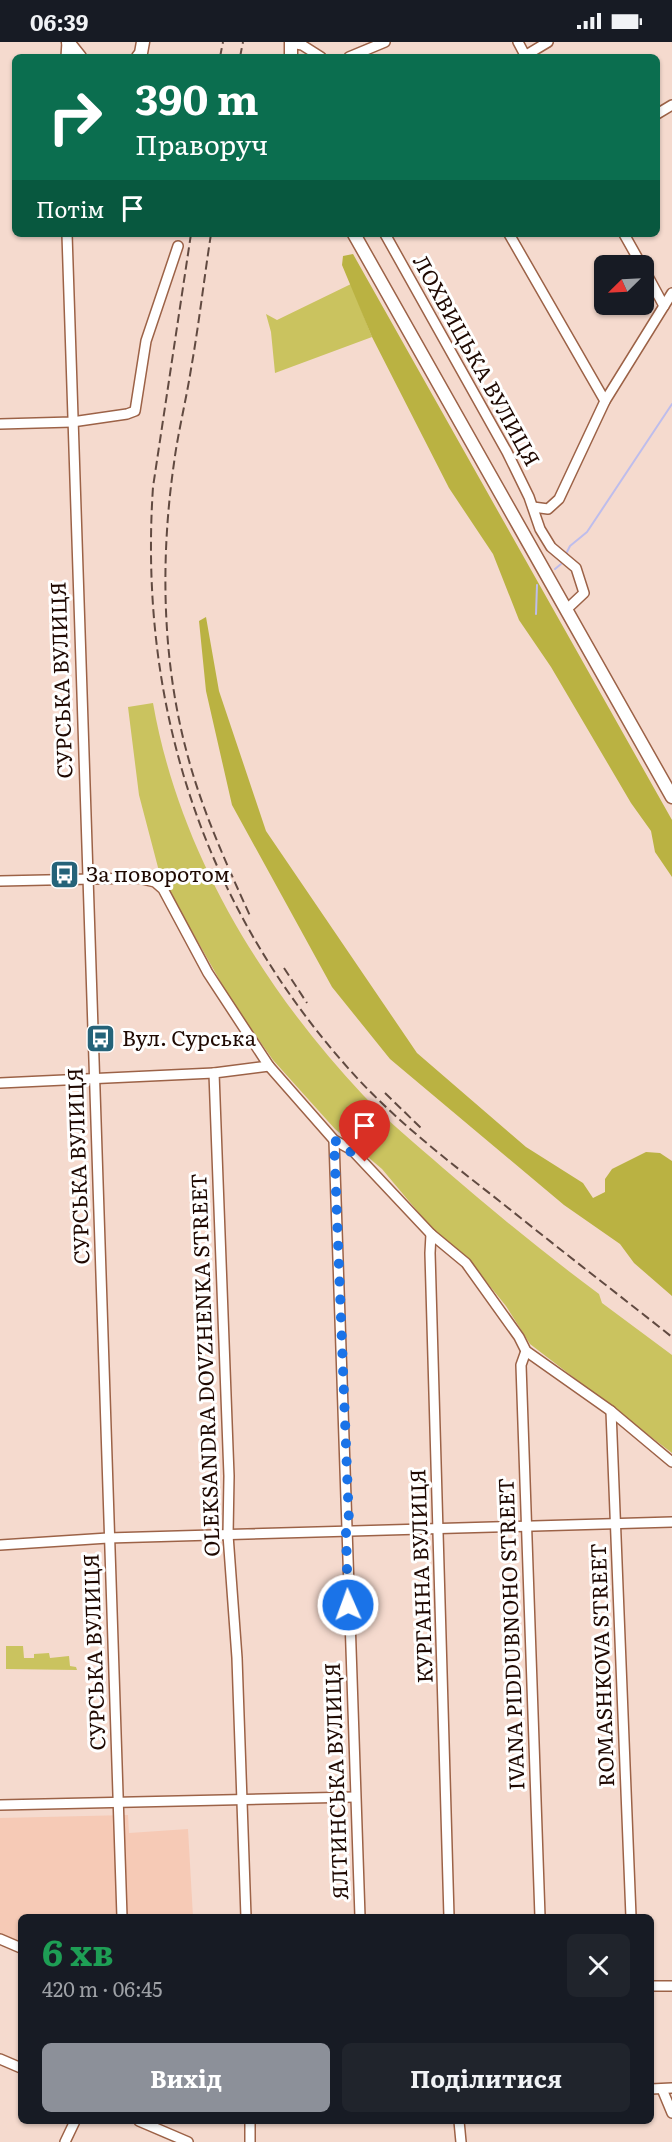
<!DOCTYPE html>
<html lang="uk">
<head>
<meta charset="utf-8">
<style>
	:root { --surface:#171b24; --page:#20242c; --text:#f1f3f6; --muted:#9ea1a6; --accent:#8c9099 }
	body { margin:0; font-family:Literata,serif; background:var(--page); color:var(--text); height:100vh; display:flex; flex-direction:column; font-size:22px; white-space:nowrap }
	* { box-sizing:border-box; margin:0 }
	p { font-size:20px; color:var(--muted) }
	.icon { flex:none; width:33px; height:33px; fill:none; stroke:currentColor; stroke-width:2; stroke-linecap:round; stroke-linejoin:round }
	.map { position:relative; flex:1; overflow:hidden }
	.drawer { position:absolute; left:18px; top:1872px; width:636px; height:210px; display:flex; flex-direction:column; background:var(--surface); border-radius:9px; box-shadow:0 2px 4px #0004 }
	.drawer>* { flex:none }
	.top-card { position:absolute; left:12px; top:12px; width:648px; height:183px; border-radius:9px; box-shadow:0 2px 4px #0004; background:#0b6e4f; color:#fff; overflow:hidden }
	.needle { width:39px; rotate:246deg }
	.tools { position:absolute; left:594px; top:213px; display:grid; gap:12px }
	.tools a { display:grid; place-items:center; width:60px; height:60px; border-radius:9px; background:var(--surface); box-shadow:0 2px 4px #0004; font-size:30px }
	.pin { position:absolute; display:grid; place-items:center; width:51px; height:51px; color:#fff; margin:-62px -26px; border-radius:50% 50% 50% 0; rotate:-45deg; box-shadow:0 0 6px #0007 }
	.pin .icon { rotate:45deg }
	.me { position:absolute; width:66px; margin:-33px; rotate:358deg; stroke-linejoin:round; filter:drop-shadow(0 0 4px #0008) }
	.turn { display:flex; align-items:center; gap:21px; height:126px; padding:0 24px; font-size:27px }
	.turn .icon { width:78px; height:78px; stroke-width:2.5 }
	.turn b { display:block; font-size:42px; line-height:51px }
	.then { display:flex; align-items:center; height:57px; padding:0 24px; background:#0003; gap:12px; font-size:22px }
	.round { display:grid; place-items:center; flex:none; width:63px; height:63px; border-radius:9px; background:var(--page) }
	.overview { display:flex; align-items:center; justify-content:space-between; height:102px; padding:0 24px }
	h1 { font-size:36px; font-weight:700; line-height:45px; color:#1e9e55 }
	.cta { display:flex; gap:12px; margin-top:auto; padding:12px 24px }
	.cta a { flex:1; height:69px; border-radius:9px; background:var(--accent); color:#fff; font-size:24px; font-weight:700; line-height:69px; text-align:center }
	.cta a+a { background:var(--page); color:var(--text) }
	.status { display:flex; justify-content:space-between; align-items:center; height:42px; padding:0 30px; background:var(--surface); direction:ltr }
	.status svg { height:16px; fill:currentColor }
	.map>svg:first-child { display:block }
	.built { fill:#f6cab6 }
	.green { fill:#cac35f }
	.forest { fill:#bab242 }
	.lines { fill:none; stroke-linecap:round; stroke-linejoin:round }
	.stream { stroke:#bebdec; stroke-width:2 }
	.minor-casing { stroke:#9c6247; stroke-width:12 }
	.major-casing { stroke:#9c6247; stroke-width:15 }
	.minor { stroke:#fff; stroke-width:9 }
	.major { stroke:#fff; stroke-width:12 }
	.rail { stroke:#614a41; stroke-width:2; stroke-dasharray:9 4.5; stroke-linecap:butt }
	.route { stroke:#1a73e8; stroke-width:10; stroke-dasharray:0 18 }
	.labels { text-anchor:middle; stroke-width:6; stroke-linejoin:round; paint-order:stroke }
	.street-label { font-size:21px; fill:#1f0902; stroke:#fff }
	.poi-label { font-size:21px; fill:#1f0902; stroke:#fff; text-anchor:start }
</style>
</head>
<body>
<div class="status"><b>06:39</b><svg viewBox="0 0 49 12"><path d="M0 12V9h3v3zM5 12V6h3v6zM10 12V3h3v9zM15 12V0h3v12zM26 1h20v11H26zM47 4h2v5h-2z"/></svg></div>
<div class="map">
<svg width="672" height="2100" viewBox="0 0 672 2100">
	<rect width="100%" height="100%" fill="#f5dace"/>
	<path class="built" d="M128,1773L129,1791L188,1787L193,1875H21V1904L0,1894V1776Z"/>
	<g class="green">
		<path d="M351,242L372,295L275,331L271,290L266,272L277,278Z"/>
		<path d="M153,661C179,809 261,944 363,1053C387,1079 416,1102 443,1126C494,1170 545,1212 599,1252L602,1261L672,1313V1411L530,1302L506,1264L467,1216L434,1189L382,1127L335,1087L273,1018L232,960L160,833L139,753L128,665Z"/>
		<path d="M6,1604H23L24,1616H34V1612L49,1611L50,1616L69,1614L70,1624L76,1625L77,1628L6,1627Z"/>
	</g>
	<g class="forest">
		<path d="M353,212L672,778V835L655,810L651,789L631,761L551,625L519,578L493,512L449,446L372,295L342,223L343,214Z"/>
		<path d="M206,575L219,649L266,789L417,1011L526,1105L583,1141L593,1156L605,1150V1137L612,1127L646,1110L660,1111L672,1119V1254L634,1221L620,1202L564,1163L390,1017L332,945L232,763L206,649L199,579Z"/>
	</g>
	<g class="lines">
		<g class="stream">
			<path d="M567,510L570,504L587,490L672,362"/>
			<path d="M555,527L561,522"/>
			<path d="M536,572L537,543"/>
		</g>
		<defs>
			<g id="minor">
				<path d="M518,0L526,15"/>
				<path d="M291,1L302,3L321,15"/>
				<path d="M66,15L67,0"/>
				<path d="M349,15L385,0"/>
				<path d="M523,15L548,0"/>
				<path d="M657,72L672,63"/>
				<path d="M67,192L122,1875"/>
				<path d="M385,192L507,410L529,455L540,487L551,505L576,526L584,551L567,567"/>
				<path d="M509,192L605,359"/>
				<path d="M624,192L642,224"/>
				<path d="M644,227L664,264"/>
				<path d="M0,382L72,380L127,372L135,369L146,299L178,204"/>
				<path d="M533,465L548,467L559,457L605,359L672,251"/>
				<path d="M0,839L138,836L155,840L163,847L208,931L269,1024L214,1031L229,1434L228,1493L237,1616L246,1875"/>
				<path d="M269,1024L334,1098L352,1108L431,1192L466,1221L519,1295L526,1309L611,1369L672,1420"/>
				<path d="M0,1041L214,1031"/>
				<path d="M334,1098L360,1875"/>
				<path d="M431,1192L430,1211L449,1875"/>
				<path d="M526,1309L521,1323L540,1875"/>
				<path d="M611,1369L631,1875"/>
				<path d="M0,1503L108,1496L672,1480"/>
				<path d="M0,1763L355,1755"/>
				<path d="M0,1897L21,1906"/>
				<path d="M651,1944H672"/>
				<path d="M0,2017L21,2026"/>
				<path d="M651,2047L672,2046"/>
				<path d="M662,2047L672,2071"/>
				<path d="M139,2079L188,2100"/>
				<path d="M459,2079L461,2100"/>
				<path d="M65,2100L75,2079"/>
				<path d="M250,2100V2079"/>
			</g>
			<g id="major">
				<path d="M68,0L80,15"/>
				<path d="M138,15L141,11L143,0"/>
				<path d="M291,15V0"/>
				<path d="M354,192L672,755"/>
			</g>
		</defs>
		<use href="#minor" class="minor-casing"/>
		<use href="#major" class="major-casing"/>
		<use href="#minor" class="minor"/>
		<use href="#major" class="major"/>
		<g class="rail">
			<path d="M220,15L223,0"/>
			<path d="M240,15L243,0"/>
			<path d="M191,192L153,445C138,667 206,872 358,1037C401,1083 452,1122 502,1161C558,1206 615,1250 672,1295"/>
			<path d="M211,192C204,237 199,282 191,327C186,359 178,390 174,421C160,518 162,621 188,715C203,771 227,823 251,876"/>
			<path d="M284,926L307,961"/>
			<path d="M385,1051L422,1087"/>
		</g>
	</g>
	<g class="lines">
		<path class="route" d="M348,1563L346,1491L349,1480L334,1098L365,1120"/>
	</g>
	<defs>
		<symbol id="bus-square" viewBox="-11 -11 22 22"><rect x="-9" y="-9" width="18" height="18" rx="4" fill="#256379" stroke="#fff"/><path d="M-5-6H5V4H4V6H2V4H-2V6H-4V4H-5ZM-3.5-4V0h7V-4ZM-3.5 1.2v1.5H-2V1.2ZM2 1.2v1.5H3.5V1.2Z" fill="#fff"/></symbol>
	</defs>
	<g fill-rule="evenodd">
		<use href="#bus-square" x="48" y="816" width="33" height="33"/>
		<use href="#bus-square" x="84" y="980" width="33" height="33"/>
	</g>
	<g class="labels">
		<g class="street-label">
			<text transform="translate(476 319) rotate(61)" y="7">ЛОХВИЦЬКА ВУЛИЦЯ</text>
			<text transform="translate(62 638) rotate(-92)" y="7">СУРСЬКА ВУЛИЦЯ</text>
			<text transform="translate(79 1124) rotate(-92)" y="7">СУРСЬКА ВУЛИЦЯ</text>
			<text transform="translate(206 1323) rotate(-92)" y="7">OLEKSANDRA DOVZHENKA STREET</text>
			<text transform="translate(422 1534) rotate(-92)" y="7">КУРГАННА ВУЛИЦЯ</text>
			<text transform="translate(512 1592) rotate(-92)" y="7">IVANA PIDDUBNOHO STREET</text>
			<text transform="translate(95 1610) rotate(-92)" y="7">СУРСЬКА ВУЛИЦЯ</text>
			<text transform="translate(603 1623) rotate(-92)" y="7">ROMASHKOVA STREET</text>
			<text transform="translate(337 1739) rotate(-92)" y="7">ЯЛТИНСЬКА ВУЛИЦЯ</text>
		</g>
		<g class="poi-label">
			<text x="86" y="840">За поворотом</text>
			<text x="122" y="1004">Вул. Сурська</text>
		</g>
	</g>
</svg>
<div class="tools">
<a><svg class="needle" viewBox="-14 -14 28 28"><path d="M0-13l5 13h-10z" fill="#e53935"/><path d="M0 13l5-13h-10z" fill="#9ea1a6"/></svg></a>
</div>
<div class="pin" style="left:365px;top:1120px;background:#d93025"><svg class="icon" aria-label="arrive" viewBox="0 0 24 24"><path d="M6 21V4h12l-3 4 3 4H6"/></svg></div>
<svg class="me" style="left:348px;top:1563px" viewBox="-20 -20 40 40"><circle r="17" fill="#1a73e8" stroke="#fff" stroke-width="3"/><path d="M0-11L8 9 0 5-8 9z" fill="#fff"/></svg>
<div class="top-card">
<div class="turn"><svg class="icon" aria-label="right" viewBox="0 0 24 24"><path d="M7 20v-9h11M14 6l5 5-5 5"/></svg><div><b>390 m</b>Праворуч</div></div>
<div class="then">Потім<svg class="icon" aria-label="arrive" viewBox="0 0 24 24"><path d="M6 21V4h12l-3 4 3 4H6"/></svg></div>
</div>
<section class="drawer">
<div class="overview"><div><h1>6 хв</h1><p>420 m · 06:45</p></div><a class="round"><svg class="icon" aria-label="close" viewBox="0 0 24 24"><path d="M6 6l12 12M18 6L6 18"/></svg></a></div>
<div class="cta"><a>Вихід</a><a>Поділитися</a></div>
</section>
</div>
</body>
</html>
